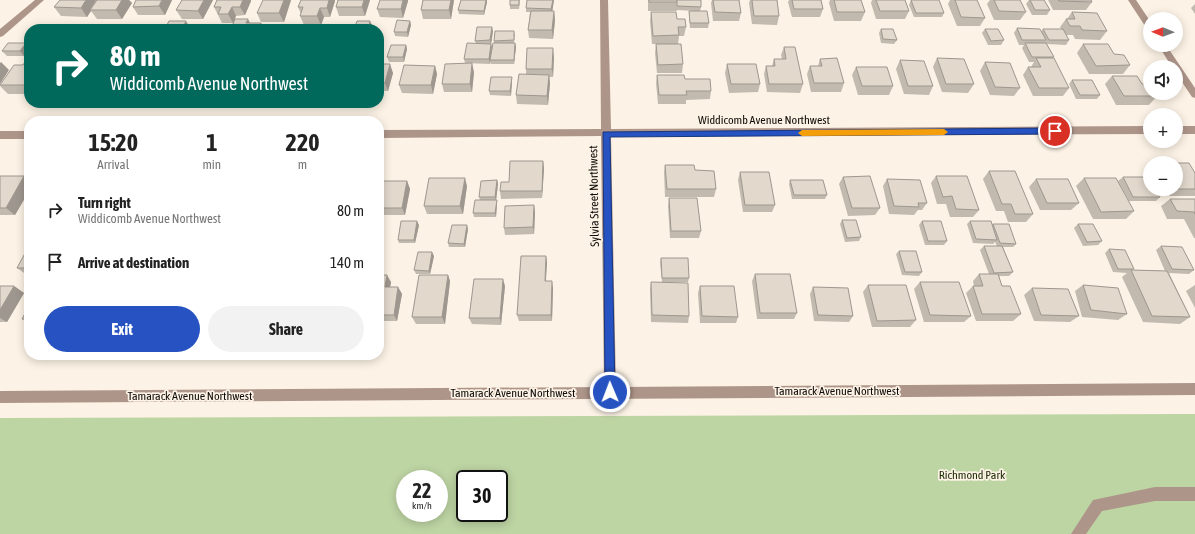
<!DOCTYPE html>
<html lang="en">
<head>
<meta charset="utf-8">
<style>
	:root { --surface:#fff; --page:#f2f2f2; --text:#222; --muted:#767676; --accent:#2653c1 }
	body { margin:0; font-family:"Asap Condensed",sans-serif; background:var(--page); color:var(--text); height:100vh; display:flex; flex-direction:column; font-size:15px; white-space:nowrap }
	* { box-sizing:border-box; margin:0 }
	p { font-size:13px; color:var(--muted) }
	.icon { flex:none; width:22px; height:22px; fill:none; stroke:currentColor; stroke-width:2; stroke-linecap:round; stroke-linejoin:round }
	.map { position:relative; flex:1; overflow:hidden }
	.sheet { position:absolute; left:24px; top:116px; width:360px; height:244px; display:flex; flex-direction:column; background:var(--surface); border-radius:16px; box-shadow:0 2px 10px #0003 }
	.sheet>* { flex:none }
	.banner { position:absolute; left:24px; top:24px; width:360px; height:84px; border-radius:16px; box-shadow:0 2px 10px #0003; background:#00695c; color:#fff; overflow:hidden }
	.needle { width:26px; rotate:271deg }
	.tools { position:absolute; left:1143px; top:12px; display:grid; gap:8px }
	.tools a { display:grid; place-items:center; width:40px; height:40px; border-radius:50%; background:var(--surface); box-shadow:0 2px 10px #0003; font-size:20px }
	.speed { position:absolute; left:396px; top:470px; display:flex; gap:8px; font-size:20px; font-weight:700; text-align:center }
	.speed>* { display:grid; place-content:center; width:52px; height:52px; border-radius:50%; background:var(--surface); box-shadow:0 2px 10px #0003; line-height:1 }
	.speed small { font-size:10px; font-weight:400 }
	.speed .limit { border:2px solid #111; border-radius:6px; background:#fff; color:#111 }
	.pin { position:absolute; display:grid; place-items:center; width:34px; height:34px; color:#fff; margin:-17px; border:2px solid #fff; border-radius:50%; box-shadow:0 1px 4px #0007 }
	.me { position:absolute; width:44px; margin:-22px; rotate:359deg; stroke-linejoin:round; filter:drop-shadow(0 0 3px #0008) }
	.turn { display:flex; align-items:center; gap:14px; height:84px; padding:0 20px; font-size:18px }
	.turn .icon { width:52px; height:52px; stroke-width:2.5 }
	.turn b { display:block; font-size:28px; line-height:34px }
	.eta { display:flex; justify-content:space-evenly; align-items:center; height:68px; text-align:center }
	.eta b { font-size:24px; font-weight:700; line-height:28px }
	.cta { display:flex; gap:8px; margin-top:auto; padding:8px 20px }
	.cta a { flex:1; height:46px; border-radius:24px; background:var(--accent); color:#fff; font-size:16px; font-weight:700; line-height:46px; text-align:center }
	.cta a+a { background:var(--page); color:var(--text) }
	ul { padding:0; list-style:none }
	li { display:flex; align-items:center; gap:12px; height:52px; padding:0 20px }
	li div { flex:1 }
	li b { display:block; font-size:15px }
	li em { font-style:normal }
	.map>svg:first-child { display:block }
	.green { fill:#bdd4a3; fill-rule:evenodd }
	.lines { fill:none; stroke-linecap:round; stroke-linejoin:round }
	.service { fill:#ae958a; fill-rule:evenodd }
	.minor { fill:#ae958a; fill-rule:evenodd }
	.wall { fill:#c2baaf }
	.shaded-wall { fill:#9e978f }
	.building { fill:#e2d8cc; stroke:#9e978f }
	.route { fill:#2653c1; stroke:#19367d }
	.slow { fill:#f59e0b }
	.labels { text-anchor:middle; stroke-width:3.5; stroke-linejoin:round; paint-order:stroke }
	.street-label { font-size:12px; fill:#0f0b08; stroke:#fcf2e5 }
	.park-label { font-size:12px; fill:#202f07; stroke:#fcf2e5 }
</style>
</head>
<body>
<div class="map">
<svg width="1195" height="534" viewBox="0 0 1195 534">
	<rect width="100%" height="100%" fill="#fcf2e5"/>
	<path class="green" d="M1195,414V534H0V418ZM405,479H439V513H405ZM465,479H499V513H465Z"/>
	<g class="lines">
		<path class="service" d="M1155,487H1195V501H1155L1102,511L1086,534H1071L1093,500Z"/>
		<g class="minor">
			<path d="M35,0H44L3,36L0,37V29Z"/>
			<path d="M600,0H608L611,129L1150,126V134L611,136L616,387L1195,383V395L0,403V391L604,387L601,136L379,138V130L601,129Z"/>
			<path d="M1128,0H1136L1150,21V30L1147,29Z"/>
			<path d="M1158,45H1166L1195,88V98L1192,97L1176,73V67H1172Z"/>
			<rect x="1176" y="126" width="19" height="8"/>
			<rect x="0" y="131" width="29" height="8"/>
		</g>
	</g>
	<g class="wall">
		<path d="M97,0H129L132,3L122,19H97L91,11L87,17L61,16L54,7Z"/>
		<path d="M172,0L165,15H138L133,7Z"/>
		<path d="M182,0H213L203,19H182L176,10Z"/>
		<path d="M217,0H251V1L245,15L236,16L233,23H222L214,7Z"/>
		<path d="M291,0L284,22H261L257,13Z"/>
		<path d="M301,0H335V1L330,17H324L321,25H304L300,16L301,14L298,7Z"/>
		<path d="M370,0L365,16H339L336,7Z"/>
		<path d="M423,0H454L451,19H423L421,10Z"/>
		<path d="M510,0H520L519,9H510Z"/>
		<path d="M527,0H554L552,11H554L555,20L553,39L529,38L528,30L530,12H526V8Z"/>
		<path d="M648,0H701V7L700,11L709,23L708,28H690L689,16V11H696L677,10V8V11H648Z"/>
		<path d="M712,0H739L741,13L739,21H713L711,3Z"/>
		<path d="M750,0H777L779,16L777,25L752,24L749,3Z"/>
		<path d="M789,0H821L823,9L820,17H792L788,2Z"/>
		<path d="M830,0H861L865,12L861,21H834L829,3Z"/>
		<path d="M872,0H905L909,11L905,19H876L871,3Z"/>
		<path d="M911,0L944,13L942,17H914L909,5Z"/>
		<path d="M950,0H977L985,18L980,26H957L948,4Z"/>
		<path d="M990,0H1020L1026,12L1020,20H994L987,4Z"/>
		<path d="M1029,0H1044L1050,10L1047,15H1032L1026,4Z"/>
		<path d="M1048,0H1091L1092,2L1086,10H1053Z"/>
		<path d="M408,1L403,18L380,17L377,9Z"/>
		<path d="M487,2L484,15L459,14L458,10Z"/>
		<path d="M1195,4V14L1191,8Z"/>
		<path d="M651,12L677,19L686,27L684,36H679L678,44H652L650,21Z"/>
		<path d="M1072,12L1107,31L1100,40L1075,39L1073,35H1066L1069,40L1066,45L1047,44L1054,57L1053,58L1069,88L1063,96H1033L1023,75L1028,67H1031L1034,62H1029L1022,48L1024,45H1019L1014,33L1017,28L1041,32L1043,29H1061L1060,27L1066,19H1067Z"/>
		<path d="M410,21L411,25L408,37L395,36L394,32Z"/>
		<path d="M881,29L897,40L894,44L881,43L879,33Z"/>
		<path d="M985,29L1004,40L1001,45H988L982,33Z"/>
		<path d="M493,31L491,44L492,47L494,43V41L514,31L515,35L514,43H515L516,47L514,64H491L490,60L491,56L490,64L465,63L464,59L476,43L475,41Z"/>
		<path d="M26,43L24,56H7L2,51Z"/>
		<path d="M656,44L683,64L682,73H657L655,53Z"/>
		<path d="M1083,44L1114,54L1130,65L1123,74H1089L1077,53Z"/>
		<path d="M406,45L407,49L404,62H389L387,57Z"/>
		<path d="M784,47L803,84L800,93L767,92L764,74L766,66H772L774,59H782L781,55Z"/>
		<path d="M554,57L553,77H549L550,83L548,105L517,104L516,95L526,74V69Z"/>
		<path d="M937,58L974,84L968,93L942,92L933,67Z"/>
		<path d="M29,59V94H8L0,86Z"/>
		<path d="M820,59L844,83L841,92H811L807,74L810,66H818Z"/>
		<path d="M900,60L933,86L929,95L904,94L896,69Z"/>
		<path d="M985,62L1020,88L1014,96L990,95L980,71Z"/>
		<path d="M379,64L393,73L388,91H379Z"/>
		<path d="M727,64L760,84L758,92L729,93L725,73Z"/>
		<path d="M435,66L437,74L433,94L402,93L399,85Z"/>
		<path d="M856,67L893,86L889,95H858L852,75Z"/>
		<path d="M474,72L472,92H444L442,84Z"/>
		<path d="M657,75L685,79L711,91L710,99L686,100V104H658L656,83Z"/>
		<path d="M1112,76L1142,84L1157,96L1149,105H1116L1105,84Z"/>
		<path d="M512,77V81L511,96L490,95L489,91Z"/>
		<path d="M1072,80L1100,95L1097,99H1076L1069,84Z"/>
		<path d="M543,161L544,169L542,198L501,199L500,191L509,182Z"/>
		<path d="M1176,163L1195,173V196H1170L1165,189H1176Z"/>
		<path d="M665,165L695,170L716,189L714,197H665L664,172Z"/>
		<path d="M989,171L1033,214L1026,222H1008L1004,211H996L983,179Z"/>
		<path d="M740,172L775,205L772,212H743L738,180Z"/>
		<path d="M0,176L29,181V191L15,215H0Z"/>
		<path d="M936,176L979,210L973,217H950L946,204H937L931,183Z"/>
		<path d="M843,177L880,208L875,215L848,216L839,184Z"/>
		<path d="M1123,177L1160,197L1156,201H1129L1118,181Z"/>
		<path d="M1084,178L1134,211L1126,219H1093L1076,186Z"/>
		<path d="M887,179L927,203L922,210H918L914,215L889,214L883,186Z"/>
		<path d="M1036,179L1079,203L1071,210H1040L1029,187Z"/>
		<path d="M497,180L498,184L496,200L497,204L496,217H474L473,213L480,200L479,197Z"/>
		<path d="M790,180L827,195L825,199H792L789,184Z"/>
		<path d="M407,181L410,189L405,215H379V182Z"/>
		<path d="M467,186L463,214H427L424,206Z"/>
		<path d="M669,198L701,231L699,238H670L668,206Z"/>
		<path d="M1170,199H1195V238H1194L1184,219H1167L1161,206Z"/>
		<path d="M534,205L535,213L534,234L505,235L504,228Z"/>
		<path d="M842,220L861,237L859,241L845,242L840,224Z"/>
		<path d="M922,221L947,241L944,245H925L919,225Z"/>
		<path d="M970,221L992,225L993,224L1016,244L1013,247H1003L1013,272L1009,276H999L1002,286L1021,314L1013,321H976L966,293L973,286H974L973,281L979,274H989L980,250L984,246H997L995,242L993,244L973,243L967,224Z"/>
		<path d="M1078,224L1102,241L1098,245L1083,246L1074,228Z"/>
		<path d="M419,225L415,243H399L398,240Z"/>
		<path d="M468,229L465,247H449L448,243Z"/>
		<path d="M29,246V275H27L17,268Z"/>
		<path d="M1161,246L1194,270L1189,274L1169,273L1190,317L1180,324L1143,322L1122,277L1127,273L1113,272L1105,253L1109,249L1133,270L1165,271L1156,250Z"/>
		<path d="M899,251L922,272L919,276L902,275L896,254Z"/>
		<path d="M434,256L430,274H416L414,270Z"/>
		<path d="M546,256L547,263L546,281L553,288L552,321H519L517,315Z"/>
		<path d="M661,258L689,278L688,282H662L660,262Z"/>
		<path d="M755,274L797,313L794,319H757L752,281Z"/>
		<path d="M379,275L391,282L390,287H398L402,294L397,321H379Z"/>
		<path d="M448,275L450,281L445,324H416L412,317Z"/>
		<path d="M651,282L689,316L688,323L651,322L650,289Z"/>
		<path d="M920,282L971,316L964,322H924L914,289Z"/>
		<path d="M868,285L916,320L910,327H872L863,292Z"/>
		<path d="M1083,285L1127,314L1118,320L1082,317L1075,291Z"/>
		<path d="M1195,285V308L1186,291Z"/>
		<path d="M0,286H14L24,293L7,322H0Z"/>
		<path d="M505,286L501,325L472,324L469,318Z"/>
		<path d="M700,286L738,317L736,323H700L698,293Z"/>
		<path d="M813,287L853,316L849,322L814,321L810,294Z"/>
		<path d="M1032,288L1079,316L1070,322L1034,321L1024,295Z"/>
		<path d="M29,306V323L22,319Z"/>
	</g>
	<g class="shaded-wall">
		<path d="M86,0H96L90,10L91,11L87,17L81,8Z"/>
		<path d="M122,0H129L132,3L122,19L116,10Z"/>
		<path d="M162,0H172L165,15L159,6Z"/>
		<path d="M204,0H213L203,19L198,11Z"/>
		<path d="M243,0H251V1L245,15L240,7Z"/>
		<path d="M284,0H291L284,22L279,13Z"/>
		<path d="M329,0H335V1L330,17L327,8Z"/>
		<path d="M364,0H370L365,16L362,7Z"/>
		<path d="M403,0H408V1L403,18L401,9Z"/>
		<path d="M451,0H454L451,19L449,10Z"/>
		<path d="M486,0H487V2L484,15V11Z"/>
		<path d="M553,0H554L552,13L551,9Z"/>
		<path d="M232,7L236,16L233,23L228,14Z"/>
		<path d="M320,8L324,17L321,25L317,16Z"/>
		<path d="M554,11L555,20L553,39L552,30Z"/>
		<path d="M248,19L250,23H246Z"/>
		<path d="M186,21L189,26L187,29H182Z"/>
		<path d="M370,21L372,25L371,29H368Z"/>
		<path d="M410,21L411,25L408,37L407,32Z"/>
		<path d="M261,23L264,27L263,29H259Z"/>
		<path d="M492,27L493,31L491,45L490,40Z"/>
		<path d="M26,43L29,47V49L24,56L20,51Z"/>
		<path d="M515,43L516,47L514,64V60Z"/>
		<path d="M491,44L492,48L490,64L489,59Z"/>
		<path d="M406,45L407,49L404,62L403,57Z"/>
		<path d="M553,48L554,57L553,77L552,69Z"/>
		<path d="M1,62L9,70L0,84V63Z"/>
		<path d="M472,63L474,72L472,92L470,84Z"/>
		<path d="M390,64L393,73L388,91L385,83Z"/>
		<path d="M435,66L437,74L433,94L431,85Z"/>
		<path d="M549,75L550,83L548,105L547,96Z"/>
		<path d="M512,77V81L511,96L510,91Z"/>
		<path d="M29,82V88L27,85Z"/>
		<path d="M543,161L544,169L542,198V191Z"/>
		<path d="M24,176L29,181V191L15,215L6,208Z"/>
		<path d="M465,178L467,186L463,214L460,206Z"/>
		<path d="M497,180L498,184L496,201L495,197Z"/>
		<path d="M407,181L410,189L405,215L402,208Z"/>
		<path d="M497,200V204L496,217L495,213Z"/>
		<path d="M534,205L535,213L534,234L533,227Z"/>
		<path d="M417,221L419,225L415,243L414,240Z"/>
		<path d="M467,225L468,229L465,247L464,244Z"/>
		<path d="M432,252L434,256L430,274L429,271Z"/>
		<path d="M546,256L547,263L545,288V281Z"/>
		<path d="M387,275L391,282L389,294L385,287Z"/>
		<path d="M448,275L450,281L445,324L442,317Z"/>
		<path d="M503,279L505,286L501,325L500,318Z"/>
		<path d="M552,281L553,288L552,321L551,315Z"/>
		<path d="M14,286L24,293L7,322L0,318V310Z"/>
		<path d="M398,287L402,294L397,321L394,315Z"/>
	</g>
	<g class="building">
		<path d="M60,0H86L81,8L54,7Z"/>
		<path d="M97,0H122L116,10H90Z"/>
		<path d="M136,0H162L159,6L133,7Z"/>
		<path d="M182,0H204L198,11L176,10Z"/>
		<path d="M217,0H243L240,7H232L228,14H218L221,7H214Z"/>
		<path d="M263,0H284L279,13H257Z"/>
		<path d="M301,0H329L327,8H320L317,16H300L303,7H298Z"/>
		<path d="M338,0H364L362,7H336Z"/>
		<path d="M380,0H403L401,9H377Z"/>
		<path d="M423,0H451L449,10H421Z"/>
		<path d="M461,0H486L484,11L458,10Z"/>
		<rect x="510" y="0" width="9" height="5"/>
		<path d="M527,0H553L551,9L526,8Z"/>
		<path d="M649,0H677L678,2H649Z"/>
		<path d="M677,0H701V7L677,6Z"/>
		<path d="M713,0H739L741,13L715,12Z"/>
		<path d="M752,0H777L779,16H754Z"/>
		<path d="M792,0H821L823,9H794Z"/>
		<path d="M834,0H861L865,12H837Z"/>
		<path d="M876,0H905L909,11H880Z"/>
		<path d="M911,0H939L944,13H916Z"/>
		<path d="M955,0H977L985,18L961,17Z"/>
		<path d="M994,0H1020L1026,12L999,11Z"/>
		<path d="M1030,0H1044L1050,10H1035Z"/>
		<path d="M1058,0H1091L1092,2L1059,1Z"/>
		<path d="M531,11H554L552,30H528Z"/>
		<path d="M689,11H707L709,23H690Z"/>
		<path d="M651,12H676L677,19H685L686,27H678L679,35L653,36Z"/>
		<path d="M1072,12L1097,13L1107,31L1082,30L1080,26H1070L1066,19H1075Z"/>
		<path d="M235,19H248L246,23H261L259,29H231Z"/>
		<path d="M397,20L410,21L407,32H394Z"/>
		<path d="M169,21H186L182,29H165Z"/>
		<path d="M357,21H370L368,29H354Z"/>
		<path d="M477,27H492L490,40L475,41Z"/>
		<path d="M287,28H307L306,29H286Z"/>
		<path d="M1017,28L1040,29L1046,40H1022Z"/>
		<path d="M881,29H893L897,40L883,39Z"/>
		<path d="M985,29H998L1004,40L991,41Z"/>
		<path d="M1043,29H1063L1069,40H1049Z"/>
		<path d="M495,31H514V40L494,41Z"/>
		<path d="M8,43H26L20,51H2Z"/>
		<path d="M467,43L491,44L489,59H464Z"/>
		<path d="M493,43H515L514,60H490Z"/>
		<path d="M1025,43H1046L1054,57H1032Z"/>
		<path d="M656,44H681L683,64L658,65Z"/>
		<path d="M1083,44H1108L1114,54L1124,55L1130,65L1096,66Z"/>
		<path d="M391,45H406L403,57H387Z"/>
		<path d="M784,47H795L803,84H769L766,66H775L774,59H786Z"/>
		<path d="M527,48H553L552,69H526Z"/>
		<path d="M837,58L844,83H814L810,66H822L820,59Z"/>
		<path d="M937,58L964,59L974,84H946Z"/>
		<path d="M1036,58H1054L1069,88H1039L1028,67H1041Z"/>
		<path d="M27,59H29V82L27,85H0L14,65H23Z"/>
		<path d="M900,60L924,61L933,86H908Z"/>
		<path d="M985,62L1010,63L1020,88L995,87Z"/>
		<path d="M472,63L470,84H442L445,64Z"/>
		<path d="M379,64H390L385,83H379Z"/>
		<path d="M727,64H756L760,84H731Z"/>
		<path d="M404,65L435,66L431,85H399Z"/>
		<path d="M856,67H887L893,86H862Z"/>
		<path d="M519,74L549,75L547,96L516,95Z"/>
		<path d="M657,75H684L685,79H710L711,91H686L687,95H659Z"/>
		<path d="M1112,76H1137L1142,84H1149L1150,86V93H1155L1157,96H1124Z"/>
		<path d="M491,77H512L510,91H489Z"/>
		<path d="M1072,80H1092L1100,95H1080Z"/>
		<path d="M510,161H543L542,191H500L501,182H509Z"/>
		<path d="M1164,163H1189L1195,173V189H1179L1176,184V163Z"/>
		<path d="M665,165H694L695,170L714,171L716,189H667Z"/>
		<path d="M989,171H1015L1033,214H1015L1011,204H1002Z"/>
		<path d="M740,172H769L775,205H745Z"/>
		<path d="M0,176H24L6,208H0Z"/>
		<path d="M870,176L880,208H852L843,177Z"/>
		<path d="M936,176H967L979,210L956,209L952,196L943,197Z"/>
		<path d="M1123,177H1149L1150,179V189H1156L1160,197H1133Z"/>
		<path d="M429,178H465L460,206H424Z"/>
		<path d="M1084,178H1116L1134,211L1101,212Z"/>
		<path d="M887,179L920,180L927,203H918L919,207L894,206Z"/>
		<path d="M1036,179H1068L1079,203H1047Z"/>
		<path d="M497,180L495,197H479L481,181Z"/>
		<path d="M790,180H823L827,195H794Z"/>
		<path d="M379,181H407L402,208H379Z"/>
		<path d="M669,198H697L701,231H671Z"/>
		<path d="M1170,199H1195V214L1194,212L1177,211Z"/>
		<path d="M475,200H497L495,213H473Z"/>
		<path d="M534,205L533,227L504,228L505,206Z"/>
		<path d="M842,220H856L861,237L847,238Z"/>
		<path d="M401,221H417L414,240H398Z"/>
		<path d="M922,221H941L947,241H928Z"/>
		<path d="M970,221H991L997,240L976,239Z"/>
		<path d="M993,224H1009L1016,244L1000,243Z"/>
		<path d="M1078,224H1093L1102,241L1087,242Z"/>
		<path d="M452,225H467L464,244L448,243Z"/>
		<path d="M29,246V268H17Z"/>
		<path d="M984,246H1002L1013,272L994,273Z"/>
		<path d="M1161,246L1182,247L1194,270L1172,269Z"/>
		<path d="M1109,249L1125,250L1134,269H1118Z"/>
		<path d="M899,251H916L922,272H905Z"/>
		<path d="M418,252H432L429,271L414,270Z"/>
		<path d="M521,256H546L545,281H552L551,315H517Z"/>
		<path d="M661,258H688L689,278H662Z"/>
		<path d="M1131,270L1167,271L1190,317L1152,316Z"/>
		<path d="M755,274H790L797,313H760Z"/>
		<path d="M979,274H998L1002,286H1010L1021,314H982L973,286H983Z"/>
		<path d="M379,275H387L385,287H398L394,315H379Z"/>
		<path d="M419,275H448L442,317H412Z"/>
		<path d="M474,279H503L500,318H469Z"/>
		<path d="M651,282L688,283L689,316L652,315Z"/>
		<path d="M920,282H959L971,316L930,315Z"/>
		<path d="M868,285H906L916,320L877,321Z"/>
		<path d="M1083,285L1118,288L1127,314L1091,310Z"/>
		<path d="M0,286H14L0,310Z"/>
		<path d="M700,286H734L738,317L702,316Z"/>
		<path d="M813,287L848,288L853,316L818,315Z"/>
		<path d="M1032,288L1068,289L1079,316L1041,315Z"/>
		<path d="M29,306V319H22Z"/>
	</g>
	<path class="route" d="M1055,128L1059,131L1055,134L610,137L615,392L614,396L610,397L607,396L605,392L603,132Z"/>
	<path class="slow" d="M944,129L948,132L944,135L802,136L798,133L802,130Z"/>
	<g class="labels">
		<g class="street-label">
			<text x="764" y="124">Widdicomb Avenue Northwest</text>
			<text transform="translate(594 196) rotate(-91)" y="4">Sylvia Street Northwest</text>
			<text x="837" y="395">Tamarack Avenue Northwest</text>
			<text x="513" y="397">Tamarack Avenue Northwest</text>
			<text x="190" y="400">Tamarack Avenue Northwest</text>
		</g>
		<g class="park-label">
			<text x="972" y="479">Richmond Park</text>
		</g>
	</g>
</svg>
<div class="tools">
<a><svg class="needle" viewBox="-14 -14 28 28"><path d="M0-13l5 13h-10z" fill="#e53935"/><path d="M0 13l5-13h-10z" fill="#767676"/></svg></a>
<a><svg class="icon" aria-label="sound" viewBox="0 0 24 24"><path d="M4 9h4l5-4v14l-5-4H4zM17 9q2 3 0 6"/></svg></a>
<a>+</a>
<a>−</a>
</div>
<div class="speed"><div>22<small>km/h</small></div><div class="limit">30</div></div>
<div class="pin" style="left:1055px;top:131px;background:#d93025"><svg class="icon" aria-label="arrive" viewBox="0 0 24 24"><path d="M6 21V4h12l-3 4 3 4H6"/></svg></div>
<svg class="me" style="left:610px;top:392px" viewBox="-20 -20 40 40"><circle r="17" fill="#2653c1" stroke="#fff" stroke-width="3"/><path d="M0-11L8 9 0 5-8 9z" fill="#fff"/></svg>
<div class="banner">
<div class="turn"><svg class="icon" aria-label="right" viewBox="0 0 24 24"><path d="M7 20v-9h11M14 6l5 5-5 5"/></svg><div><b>80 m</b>Widdicomb Avenue Northwest</div></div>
</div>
<section class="sheet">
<div class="eta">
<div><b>15:20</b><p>Arrival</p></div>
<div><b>1</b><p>min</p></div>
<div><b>220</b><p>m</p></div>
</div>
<ul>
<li><svg class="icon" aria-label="right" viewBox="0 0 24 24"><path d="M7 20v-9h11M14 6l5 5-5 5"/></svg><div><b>Turn right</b><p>Widdicomb Avenue Northwest</p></div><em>80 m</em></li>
<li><svg class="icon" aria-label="arrive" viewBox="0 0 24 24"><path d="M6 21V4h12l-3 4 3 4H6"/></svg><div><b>Arrive at destination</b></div><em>140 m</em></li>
</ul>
<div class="cta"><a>Exit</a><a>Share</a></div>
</section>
</div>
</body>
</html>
